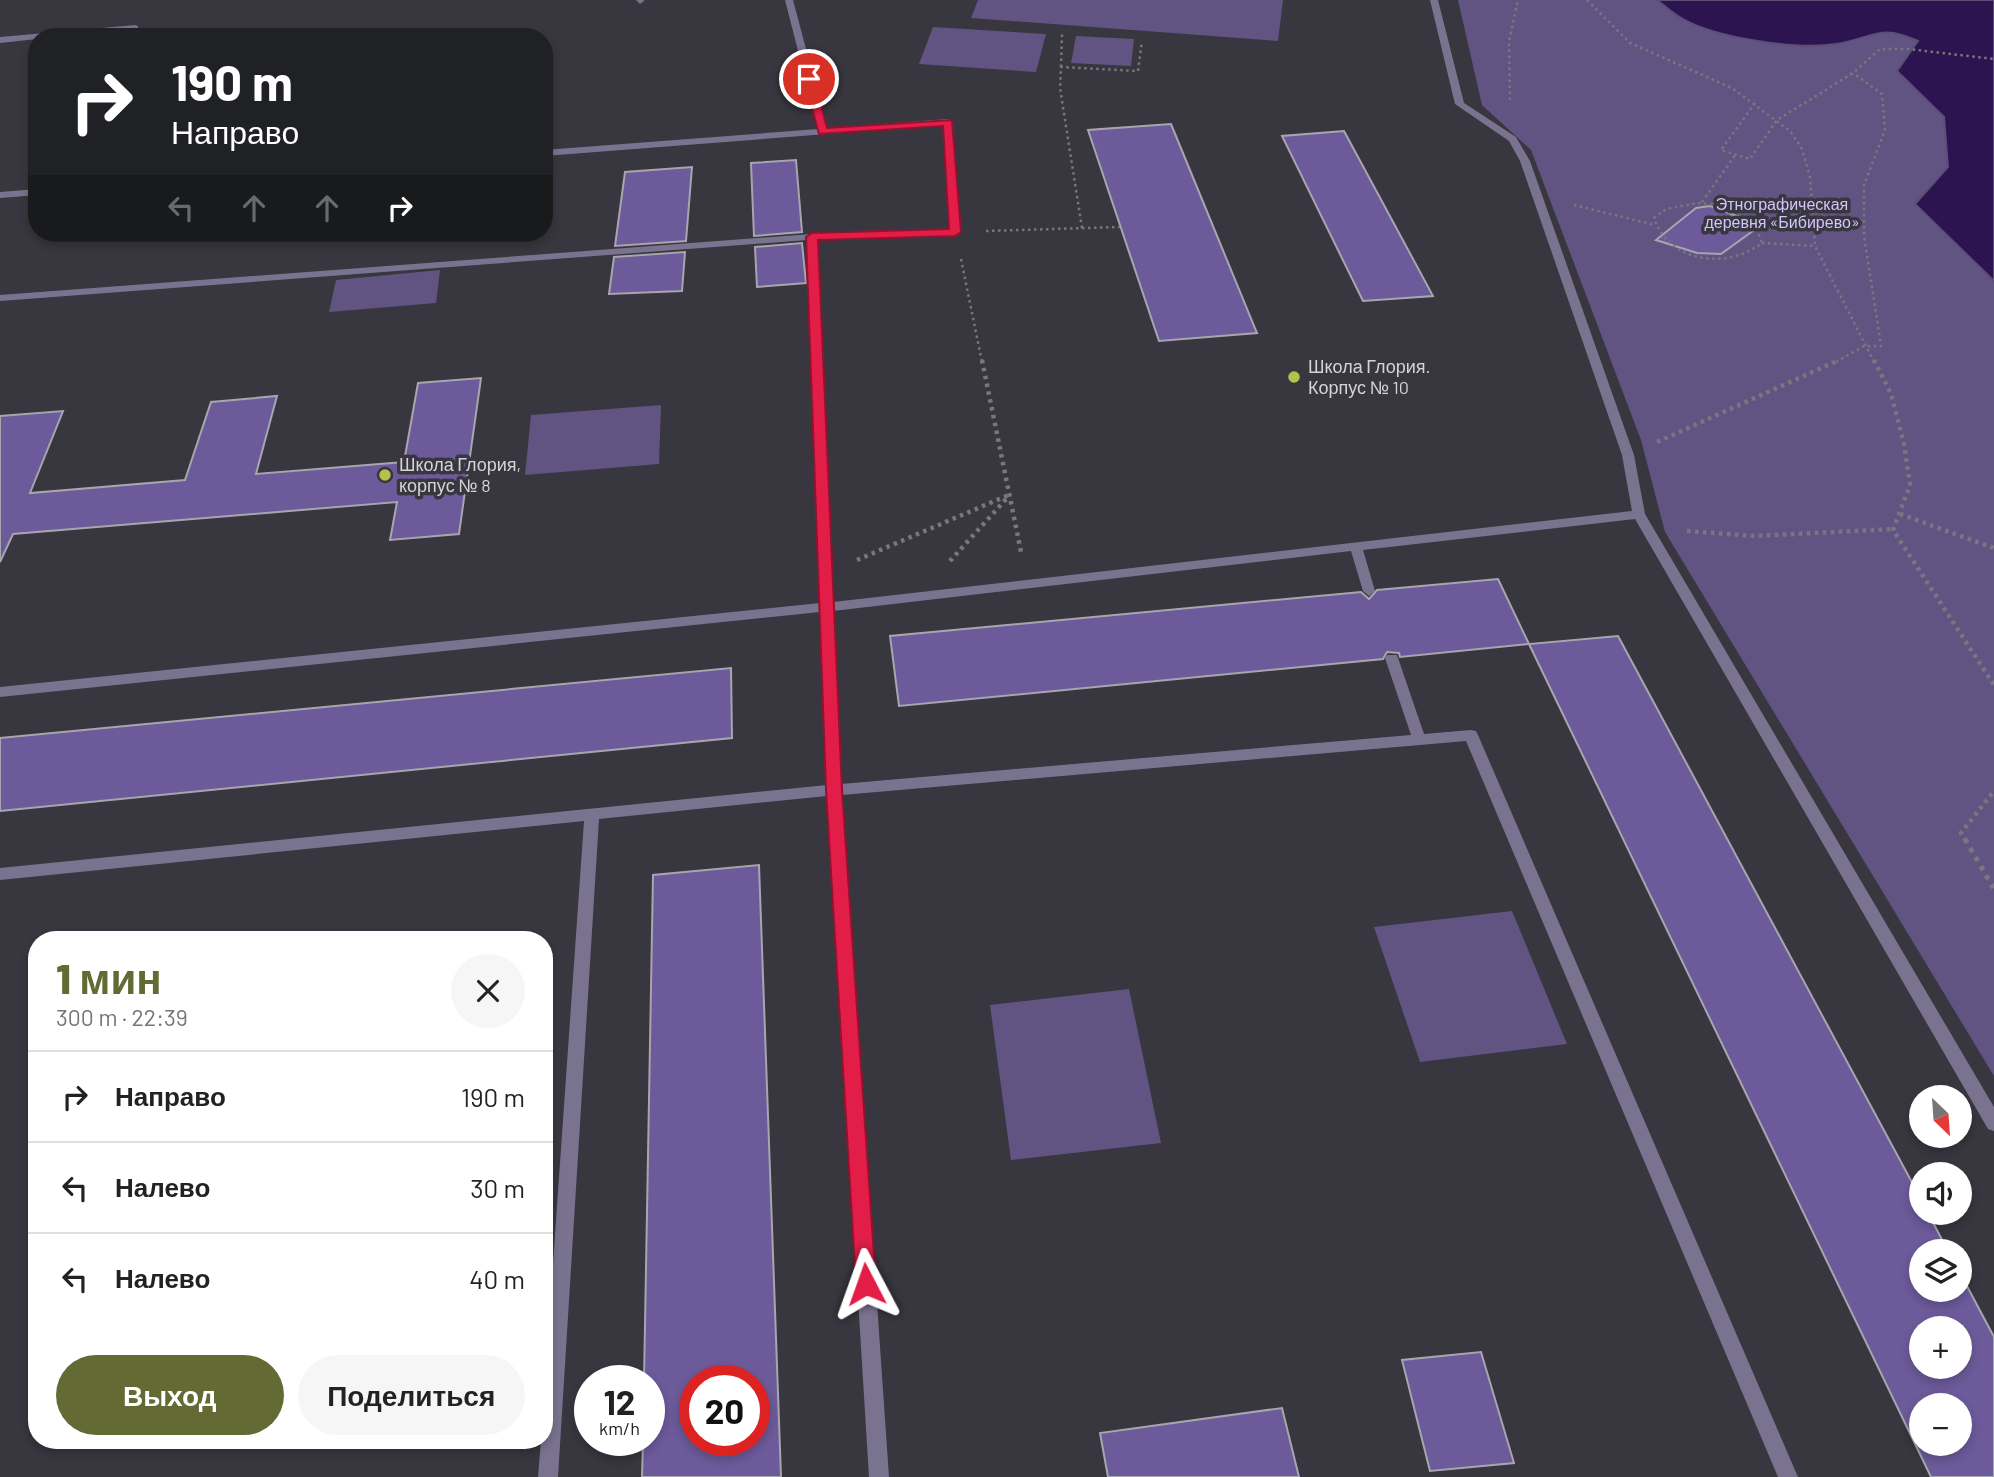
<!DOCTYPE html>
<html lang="ru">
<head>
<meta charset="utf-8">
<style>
	:root { --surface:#fff; --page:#f6f6f6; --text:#222; --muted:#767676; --line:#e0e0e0; --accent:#636a34 }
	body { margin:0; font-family:Barlow,sans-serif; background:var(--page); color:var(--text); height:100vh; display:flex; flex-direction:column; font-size:26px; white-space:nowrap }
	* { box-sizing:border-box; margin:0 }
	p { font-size:23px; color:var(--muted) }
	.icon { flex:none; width:38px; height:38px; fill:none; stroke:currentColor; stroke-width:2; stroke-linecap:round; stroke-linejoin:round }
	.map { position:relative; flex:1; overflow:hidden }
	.sheet { position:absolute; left:28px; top:931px; width:525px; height:518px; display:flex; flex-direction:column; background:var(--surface); border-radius:28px; box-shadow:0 4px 10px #0003 }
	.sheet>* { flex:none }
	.hud { position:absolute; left:28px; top:28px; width:525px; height:214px; border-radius:28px; box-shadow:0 4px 10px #0003; background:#202124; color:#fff; overflow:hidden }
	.needle { width:46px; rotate:155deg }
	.controls { position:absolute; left:1909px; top:1085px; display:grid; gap:14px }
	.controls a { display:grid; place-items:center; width:63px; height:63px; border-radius:50%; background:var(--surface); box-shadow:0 4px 10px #0003; font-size:35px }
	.speed { position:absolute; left:574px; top:1365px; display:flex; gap:14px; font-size:35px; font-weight:700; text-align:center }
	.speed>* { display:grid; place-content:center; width:91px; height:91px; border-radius:50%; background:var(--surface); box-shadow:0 4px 10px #0003; line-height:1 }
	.speed small { font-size:18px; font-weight:400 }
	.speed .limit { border:10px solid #d22; background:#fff; color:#111 }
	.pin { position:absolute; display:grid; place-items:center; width:60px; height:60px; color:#fff; margin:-30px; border:4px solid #fff; border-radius:50%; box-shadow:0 2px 7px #0007 }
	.me { position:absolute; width:77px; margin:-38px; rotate:356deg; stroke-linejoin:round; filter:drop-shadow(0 0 5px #0008) }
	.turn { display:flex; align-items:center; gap:24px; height:147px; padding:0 28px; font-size:32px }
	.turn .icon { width:91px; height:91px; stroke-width:2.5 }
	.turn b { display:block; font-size:49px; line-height:60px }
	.lanes { display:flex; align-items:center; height:66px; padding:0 28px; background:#0003; justify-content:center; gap:35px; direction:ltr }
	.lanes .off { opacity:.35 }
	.round { display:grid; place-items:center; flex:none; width:74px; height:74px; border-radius:37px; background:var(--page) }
	.headline { display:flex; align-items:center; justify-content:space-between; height:119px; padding:0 28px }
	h1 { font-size:42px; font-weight:800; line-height:52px; color:var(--accent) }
	.action { display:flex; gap:14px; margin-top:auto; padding:14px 28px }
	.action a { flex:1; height:80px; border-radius:42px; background:var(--accent); color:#fff; font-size:28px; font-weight:800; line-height:80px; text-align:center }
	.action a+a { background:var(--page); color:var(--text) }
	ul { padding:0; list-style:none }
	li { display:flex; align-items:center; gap:21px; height:91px; padding:0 28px; border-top:2px solid var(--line) }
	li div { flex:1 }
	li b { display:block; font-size:26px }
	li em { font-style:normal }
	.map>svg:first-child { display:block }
	.green { fill:#615483 }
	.water { fill:#2b144f; stroke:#5e4d78; stroke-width:2 }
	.building { fill:#6c5a9a; stroke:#a7a5ae; stroke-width:2; fill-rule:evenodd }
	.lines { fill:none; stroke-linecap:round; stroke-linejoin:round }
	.path-far2 { stroke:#78777e; stroke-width:2.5; stroke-dasharray:2.5 3.5; stroke-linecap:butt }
	.path-far1 { stroke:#78777e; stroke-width:4.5; stroke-dasharray:3.5 4.5; stroke-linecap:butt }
	.path { stroke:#78777e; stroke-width:5; stroke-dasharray:4.5 6; stroke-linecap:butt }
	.lane { fill:#7a7390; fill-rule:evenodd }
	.route { fill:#e11d48; stroke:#92132f; stroke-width:2 }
	.poi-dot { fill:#b3c24b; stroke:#38363e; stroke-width:2.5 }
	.labels { text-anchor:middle; stroke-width:7; stroke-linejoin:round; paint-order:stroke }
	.far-park-label { font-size:16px; fill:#d2c4fc; stroke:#38363e }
	.poi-label { font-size:18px; fill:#d4d3d8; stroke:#38363e; text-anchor:start }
</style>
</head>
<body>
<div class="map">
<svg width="1994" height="1477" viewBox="0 0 1994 1477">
	<rect width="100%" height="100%" fill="#38363e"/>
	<g class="green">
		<path d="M978,0H1283L1278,41L971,18Z"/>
		<path d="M1458,0H1994V1076L1665,532L1641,440L1531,150L1482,105Z"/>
		<path d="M933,27L1046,34L1036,72L919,64Z"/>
		<path d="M1076,36L1134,39L1131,66L1071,63Z"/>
		<path d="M440,270L436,303L329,312L336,280Z"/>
		<path d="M661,405L659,464L525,475L531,415Z"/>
		<path d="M1512,911L1567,1044L1420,1062L1374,927Z"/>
		<path d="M1129,989L1161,1143L1011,1160L990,1005Z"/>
	</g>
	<path class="water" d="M1657,0H1994V281L1915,204L1948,167L1944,117L1897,71L1918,41C1879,23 1874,38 1836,44C1797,50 1717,38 1683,19C1673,14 1665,6 1657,0Z"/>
	<g class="building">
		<path d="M1171,124L1215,231L1257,333L1159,341L1088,130Z"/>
		<path d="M1344,131L1433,296L1363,301L1282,136Z"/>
		<path d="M796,160L802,232L754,236L751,163Z"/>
		<path d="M692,167L686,241L615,246L625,172Z"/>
		<path d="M1710,206L1761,225L1721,254L1697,253L1656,240L1696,208Z"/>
		<path d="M802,243L806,283L757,287L755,247Z"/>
		<path d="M685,252L682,291L609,294L614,257Z"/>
		<path d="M481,378L459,534L390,540L397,502L13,534L0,562V416L63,411L30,493L185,480L211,402L277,396L256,474L404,462L418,383Z"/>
		<path d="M1498,579L1529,644L1400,657L1399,653L1387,652L1383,659L899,706L890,636L1361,592L1369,599L1377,590Z"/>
		<path d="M1618,636L1922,1201V1213H1928L1948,1251H1922V1290H1960V1273L1994,1337V1477H1931L1529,644ZM1922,1328H1960V1367H1922ZM1922,1405H1960V1444H1922Z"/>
		<path d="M731,668L732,738L0,811V738Z"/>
		<path d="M759,865L781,1477H642L643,1440H649V1381H644L653,875ZM695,1381H754V1440H695Z"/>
		<path d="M1481,1352L1514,1463L1430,1471L1402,1360Z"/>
		<path d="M1282,1408L1299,1477H1108L1100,1433Z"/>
	</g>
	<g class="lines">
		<g class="path-far2">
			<path d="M1587,0L1630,43L1732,88L1790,131L1802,149L1810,177L1815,246L1874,362"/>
			<path d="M1061,67L1062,34"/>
			<path d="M1510,100L1509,41L1518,0"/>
			<path d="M1755,103L1721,150L1750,159L1777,120L1853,73L1880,49H1908L1994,59"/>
			<path d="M1702,202L1736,154"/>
			<path d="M1698,203C1728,205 1753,213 1762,243C1727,270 1669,263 1654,218L1666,209Z"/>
			<path d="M1574,205L1655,225"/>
			<path d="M1082,228L1060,88L1061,67L1138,71L1142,41"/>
			<path d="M986,231L1120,227"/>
			<path d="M1762,243L1815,246"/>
			<path d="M961,259L982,362"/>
			<path d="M1836,362L1864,346H1881L1864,236V185L1885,130L1882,94L1853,73"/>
		</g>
		<g class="path-far1">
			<path d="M982,360L1021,552"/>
			<path d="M1874,360L1891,394L1904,444L1910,485L1893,530L1994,685"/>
			<path d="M1657,442L1839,360"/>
			<path d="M1900,514L1994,548"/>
			<path d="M1687,531L1754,536L1894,529"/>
			<path d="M857,560L1011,494"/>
			<path d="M950,561L1008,497"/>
			<path d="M1966,841L1961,833L1994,791"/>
		</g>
		<path class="path" d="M1965,839L1994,889"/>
		<g class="lane">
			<path d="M636,0H644V1L640,4Z"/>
			<path d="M785,0H793L827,128L948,119L953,122L959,234L817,240L833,602L1632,511L1622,455L1520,161L1509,141L1455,104L1430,0H1438L1464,103L1516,137L1530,161L1634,455L1645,514L1994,1107V1131L1988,1129L1635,519L1363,550L1375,591L1369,596L1363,591L1351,551L833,611L841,784L1411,735L1385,658L1387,655H1397L1424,734L1471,730L1476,731L1478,735L1798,1477H1778L1466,741L842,795L889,1477H869L827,796L599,819L558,1477H538L541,1440H544V1391L584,821L0,880V868L827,785L820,612L0,697V687L820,603L807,240L0,301V295L812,234L950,229L944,125L544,156V150L818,129Z"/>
			<path d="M135,25L138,26V30L66,37H37V39L0,43V37Z"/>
			<path d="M37,189V195L0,198V192Z"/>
		</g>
	</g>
	<path class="route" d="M809,76L814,79L827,128L952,120L961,232L955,236L818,240L842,790L876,1284L873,1292L866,1295L859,1292L856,1284L826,790L806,237L812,233L949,229L943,126L819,134L804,79Z"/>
	<g class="poi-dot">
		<circle cx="1294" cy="377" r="7"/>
		<circle cx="385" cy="475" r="7"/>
	</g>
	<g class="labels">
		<g class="far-park-label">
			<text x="1782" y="210">Этнографическая<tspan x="1782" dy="18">деревня «Бибирево»</tspan></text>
		</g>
		<g class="poi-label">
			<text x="1308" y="373">Школа Глория.<tspan x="1308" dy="21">Корпус № 10</tspan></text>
			<text x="399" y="471">Школа Глория,<tspan x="399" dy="21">корпус № 8</tspan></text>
		</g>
	</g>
</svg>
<div class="controls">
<a><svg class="needle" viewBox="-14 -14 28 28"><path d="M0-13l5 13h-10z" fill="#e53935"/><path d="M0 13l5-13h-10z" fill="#767676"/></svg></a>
<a><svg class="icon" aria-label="sound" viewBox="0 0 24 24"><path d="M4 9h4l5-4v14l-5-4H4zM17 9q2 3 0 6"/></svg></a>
<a><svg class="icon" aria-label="layers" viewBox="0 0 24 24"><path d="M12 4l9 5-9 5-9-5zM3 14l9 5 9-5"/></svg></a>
<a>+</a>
<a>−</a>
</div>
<div class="speed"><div>12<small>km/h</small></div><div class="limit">20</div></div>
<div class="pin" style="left:809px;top:79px;background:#d93025"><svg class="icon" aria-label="arrive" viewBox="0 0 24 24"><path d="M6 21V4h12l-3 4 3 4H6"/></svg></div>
<svg class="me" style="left:866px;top:1284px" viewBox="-20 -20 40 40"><path d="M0-17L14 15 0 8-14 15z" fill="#e11d48" stroke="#fff" stroke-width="4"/></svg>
<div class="hud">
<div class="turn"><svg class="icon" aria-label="right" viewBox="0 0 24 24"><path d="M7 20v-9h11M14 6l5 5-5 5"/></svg><div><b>190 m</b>Направо</div></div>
<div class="lanes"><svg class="icon off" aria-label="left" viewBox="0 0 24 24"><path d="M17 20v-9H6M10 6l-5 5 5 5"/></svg><svg class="icon off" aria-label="ahead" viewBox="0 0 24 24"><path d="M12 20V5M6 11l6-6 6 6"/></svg><svg class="icon off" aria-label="ahead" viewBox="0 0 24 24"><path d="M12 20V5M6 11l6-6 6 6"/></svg><svg class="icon" aria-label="right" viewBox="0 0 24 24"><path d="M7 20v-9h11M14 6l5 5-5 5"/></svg></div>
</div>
<section class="sheet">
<div class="headline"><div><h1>1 мин</h1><p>300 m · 22:39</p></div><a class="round"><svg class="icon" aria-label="close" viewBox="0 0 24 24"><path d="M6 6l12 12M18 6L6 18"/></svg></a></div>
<ul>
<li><svg class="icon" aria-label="right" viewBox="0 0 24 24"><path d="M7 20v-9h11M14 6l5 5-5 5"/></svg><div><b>Направо</b></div><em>190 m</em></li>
<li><svg class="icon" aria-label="left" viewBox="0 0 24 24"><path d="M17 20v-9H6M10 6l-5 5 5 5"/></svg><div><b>Налево</b></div><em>30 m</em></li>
<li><svg class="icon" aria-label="left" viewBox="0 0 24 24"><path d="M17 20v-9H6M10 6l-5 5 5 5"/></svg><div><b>Налево</b></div><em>40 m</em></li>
</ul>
<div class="action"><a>Выход</a><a>Поделиться</a></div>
</section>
</div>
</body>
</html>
